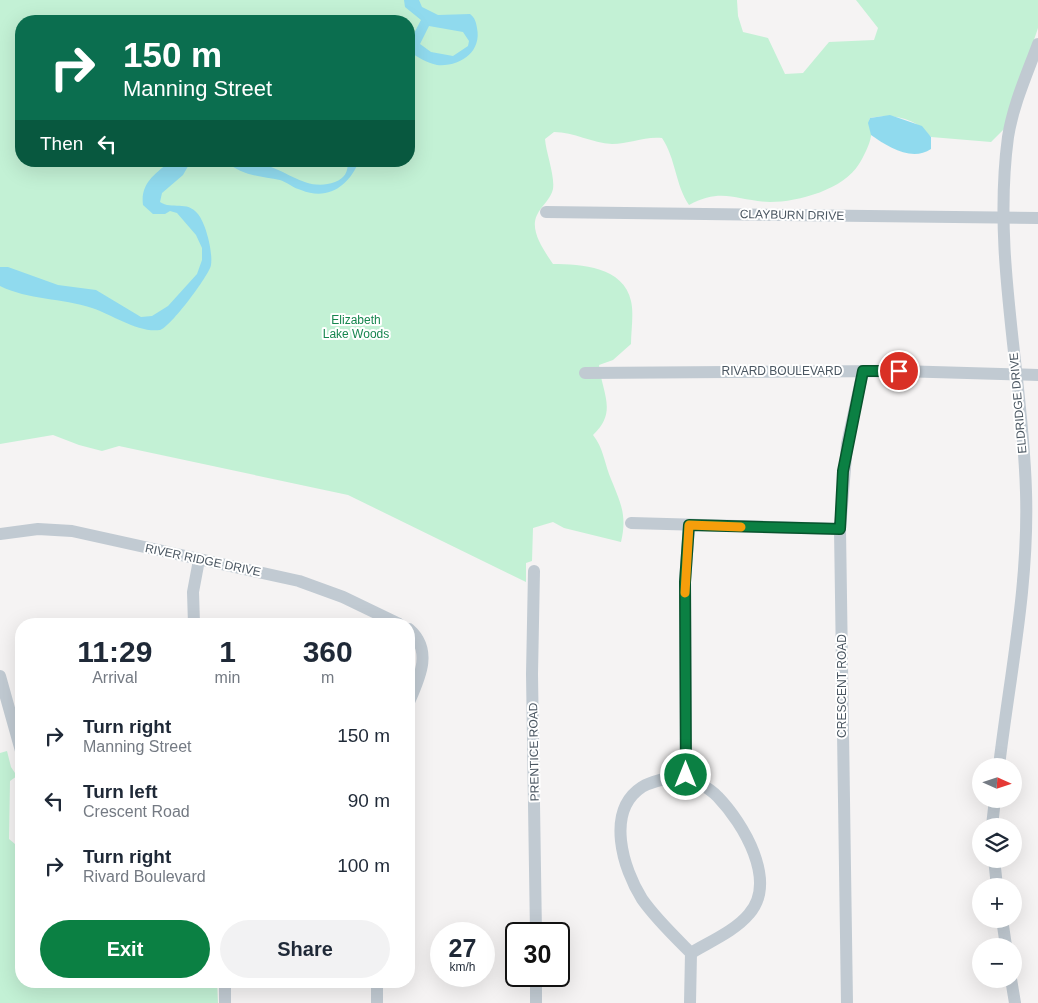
<!DOCTYPE html>
<html lang="en">
<head>
<meta charset="utf-8">
<style>
	:root { --surface:#fff; --page:#f2f2f3; --text:#1f2937; --muted:#747a83; --accent:#0b8043 }
	body { margin:0; font-family:Arial,sans-serif; background:var(--page); color:var(--text); height:100vh; display:flex; flex-direction:column; font-size:19px; white-space:nowrap }
	* { box-sizing:border-box; margin:0 }
	p { font-size:16px; color:var(--muted) }
	.icon { flex:none; width:28px; height:28px; fill:none; stroke:currentColor; stroke-width:2; stroke-linecap:round; stroke-linejoin:round }
	.map { position:relative; flex:1; overflow:hidden }
	.drawer { position:absolute; left:15px; top:618px; width:400px; height:370px; display:flex; flex-direction:column; background:var(--surface); border-radius:20px; box-shadow:0 5px 20px #0002 }
	.drawer>* { flex:none }
	.hud { position:absolute; left:15px; top:15px; width:400px; height:152px; border-radius:20px; box-shadow:0 5px 20px #0002; background:#0b6e4f; color:#fff; overflow:hidden }
	.needle { width:32px; rotate:93deg }
	.fabs { position:absolute; left:972px; top:758px; display:grid; gap:10px }
	.fabs a { display:grid; place-items:center; width:50px; height:50px; border-radius:50%; background:var(--surface); box-shadow:0 5px 20px #0002; font-size:25px }
	.speed { position:absolute; left:430px; top:922px; display:flex; gap:10px; font-size:25px; font-weight:700; text-align:center }
	.speed>* { display:grid; place-content:center; width:65px; height:65px; border-radius:50%; background:var(--surface); box-shadow:0 5px 20px #0002; line-height:1 }
	.speed small { font-size:12px; font-weight:400 }
	.speed .limit { border:2px solid #111; border-radius:8px; background:#fff; color:#111 }
	.pin { position:absolute; display:grid; place-items:center; width:42px; height:42px; color:#fff; margin:-21px; border:2px solid #fff; border-radius:50%; box-shadow:0 1px 5px #0007 }
	.me { position:absolute; width:55px; margin:-28px; rotate:0deg; stroke-linejoin:round; filter:drop-shadow(0 0 4px #0008) }
	.turn { display:flex; align-items:center; gap:18px; height:105px; padding:0 25px; font-size:22px }
	.turn .icon { width:65px; height:65px; stroke-width:2.5 }
	.turn b { display:block; font-size:35px; line-height:42px }
	.then { display:flex; align-items:center; height:48px; padding:0 25px; background:#0003; gap:10px; font-size:19px }
	.eta { display:flex; justify-content:space-evenly; align-items:center; height:85px; text-align:center }
	.eta b { font-size:30px; font-weight:800; line-height:35px }
	.button { display:flex; gap:10px; margin-top:auto; padding:10px 25px }
	.button a { flex:1; height:58px; border-radius:30px; background:var(--accent); color:#fff; font-size:20px; font-weight:800; line-height:58px; text-align:center }
	.button a+a { background:var(--page); color:var(--text) }
	ul { padding:0; list-style:none }
	li { display:flex; align-items:center; gap:15px; height:65px; padding:0 25px }
	li div { flex:1 }
	li b { display:block; font-size:19px }
	li em { font-style:normal }
	.map>svg:first-child { display:block }
	.green { fill:#c3f1d5; fill-rule:evenodd }
	.water { fill:#90daee; fill-rule:evenodd }
	.lines { fill:none; stroke-linecap:round; stroke-linejoin:round }
	.minor { stroke:#c1cad2; stroke-width:12 }
	.route-casing { stroke:#07532c; stroke-width:12 }
	.route { stroke:#0b8043; stroke-width:9 }
	.slow { stroke:#f59e0b; stroke-width:9 }
	.labels { text-anchor:middle; stroke-width:4; stroke-linejoin:round; paint-order:stroke }
	.street-label { font-size:12px; fill:#4a5661; stroke:#fff }
	.park-label { font-size:12px; fill:#17864f; stroke:#fff }
</style>
</head>
<body>
<div class="map">
<svg width="1038" height="1003" viewBox="0 0 1038 1003">
	<rect width="100%" height="100%" fill="#f5f3f3"/>
	<g class="green">
		<path d="M0,0H737L738,16L743,32L768,38L785,74L803,73L829,42L874,40L878,28L856,0H1038V28L1004,129L991,142L931,137C916,118 893,113 870,118C867,125 872,129 871,136C870,144 863,158 859,164C844,189 799,202 770,202C736,201 723,187 689,205C675,184 676,159 662,138C645,136 629,144 612,144C592,143 574,132 554,132L545,139C546,153 555,175 553,189C551,199 541,206 537,215C529,231 545,252 553,264C581,264 624,267 631,301C634,314 631,331 631,344L613,360L599,365C602,393 618,412 593,435C603,448 604,460 609,474C619,500 628,513 621,542L564,528L553,522L533,528L532,561L526,563V582L348,495L119,446L102,451L79,445L53,435L0,444ZM21,21H409V161H21Z"/>
		<path d="M7,751L11,767L17,776L10,781L9,839L21,849V981H217L218,1003H0V753Z"/>
	</g>
	<g class="water">
		<path d="M404,0H419L422,7L438,15L470,14C475,18 476,22 477,28C482,52 460,67 437,65C427,63 417,57 409,51V35L412,37L421,20L405,7ZM429,26L463,32L469,41L468,46L453,56L431,52L420,44Z"/>
		<path d="M890,115L922,126L931,137V149C912,162 888,147 871,135L868,123L870,118Z"/>
		<path d="M171,161H191L183,175L162,193L160,202C172,210 187,200 198,214C206,224 213,252 211,265C210,274 170,328 160,330C138,333 113,315 92,308C62,298 28,300 0,286V267H8L58,285L96,290L141,317L152,316L168,306L197,274L202,260V248L196,235L177,213L170,211L165,214H153L143,205C140,183 156,173 171,161Z"/>
		<path d="M226,161C240,161 252,161 265,165C290,172 308,192 335,182C345,178 348,172 348,161H359C349,186 328,201 301,190C293,188 287,182 280,180C261,176 241,176 226,161Z"/>
	</g>
	<g class="lines">
		<g class="minor">
			<path d="M546,212L1038,218"/>
			<path d="M585,373L899,371L1038,375"/>
			<path d="M631,523L840,529"/>
			<path d="M0,534L38,529L72,531L299,581L343,597L399,624"/>
			<path d="M534,571L532,674L536,934"/>
			<path d="M194,624L193,592L199,560"/>
			<path d="M409,629C433,650 420,677 409,702"/>
			<path d="M0,676L21,751"/>
			<path d="M999,766C1010,674 1029,585 1026,492C1023,374 992,255 1008,137C1013,105 1027,74 1038,44"/>
			<path d="M686,775L685,582L689,525"/>
			<path d="M992,826L995,799"/>
			<path d="M994,859L997,886"/>
			<path d="M1002,919L1006,946"/>
			<path d="M1011,979L1015,1003"/>
			<path d="M225,981V1003"/>
			<path d="M377,1003V981"/>
			<path d="M536,1003V976"/>
			<path d="M690,1003L691,953C674,936 656,919 642,899C623,869 605,811 642,787C655,779 672,778 686,775C697,782 710,788 718,797C743,823 778,881 749,914C735,931 709,942 691,953"/>
			<path d="M847,1003L840,529L847,444L863,371"/>
		</g>
	</g>
	<g class="lines">
		<defs>
			<path id="route" d="M686,775L685,582L689,525L840,529L843,471L863,371H899"/>
		</defs>
		<use href="#route" class="route-casing"/>
		<use href="#route" class="route"/>
		<path class="slow" d="M685,593L689,525L741,527"/>
	</g>
	<g class="labels">
		<g class="street-label">
			<text transform="translate(792 215) rotate(1)" y="4">CLAYBURN DRIVE</text>
			<text x="782" y="375">RIVARD BOULEVARD</text>
			<text transform="translate(1018 403) rotate(-95)" y="4">ELDRIDGE DRIVE</text>
			<text transform="translate(203 560) rotate(12)" y="4">RIVER RIDGE DRIVE</text>
			<text transform="translate(842 686) rotate(-90)" y="4">CRESCENT ROAD</text>
			<text transform="translate(534 752) rotate(-91)" y="4">PRENTICE ROAD</text>
		</g>
		<g class="park-label">
			<text x="356" y="324">Elizabeth<tspan x="356" dy="14">Lake Woods</tspan></text>
		</g>
	</g>
</svg>
<div class="fabs">
<a><svg class="needle" viewBox="-14 -14 28 28"><path d="M0-13l5 13h-10z" fill="#e53935"/><path d="M0 13l5-13h-10z" fill="#747a83"/></svg></a>
<a><svg class="icon" aria-label="layers" viewBox="0 0 24 24"><path d="M12 4l9 5-9 5-9-5zM3 14l9 5 9-5"/></svg></a>
<a>+</a>
<a>−</a>
</div>
<div class="speed"><div>27<small>km/h</small></div><div class="limit">30</div></div>
<div class="pin" style="left:899px;top:371px;background:#d93025"><svg class="icon" aria-label="arrive" viewBox="0 0 24 24"><path d="M6 21V4h12l-3 4 3 4H6"/></svg></div>
<svg class="me" style="left:686px;top:775px" viewBox="-20 -20 40 40"><circle r="17" fill="#0b8043" stroke="#fff" stroke-width="3"/><path d="M0-11L8 9 0 5-8 9z" fill="#fff"/></svg>
<div class="hud">
<div class="turn"><svg class="icon" aria-label="right" viewBox="0 0 24 24"><path d="M7 20v-9h11M14 6l5 5-5 5"/></svg><div><b>150 m</b>Manning Street</div></div>
<div class="then">Then<svg class="icon" aria-label="left" viewBox="0 0 24 24"><path d="M17 20v-9H6M10 6l-5 5 5 5"/></svg></div>
</div>
<section class="drawer">
<div class="eta">
<div><b>11:29</b><p>Arrival</p></div>
<div><b>1</b><p>min</p></div>
<div><b>360</b><p>m</p></div>
</div>
<ul>
<li><svg class="icon" aria-label="right" viewBox="0 0 24 24"><path d="M7 20v-9h11M14 6l5 5-5 5"/></svg><div><b>Turn right</b><p>Manning Street</p></div><em>150 m</em></li>
<li><svg class="icon" aria-label="left" viewBox="0 0 24 24"><path d="M17 20v-9H6M10 6l-5 5 5 5"/></svg><div><b>Turn left</b><p>Crescent Road</p></div><em>90 m</em></li>
<li><svg class="icon" aria-label="right" viewBox="0 0 24 24"><path d="M7 20v-9h11M14 6l5 5-5 5"/></svg><div><b>Turn right</b><p>Rivard Boulevard</p></div><em>100 m</em></li>
</ul>
<div class="button"><a>Exit</a><a>Share</a></div>
</section>
</div>
</body>
</html>
